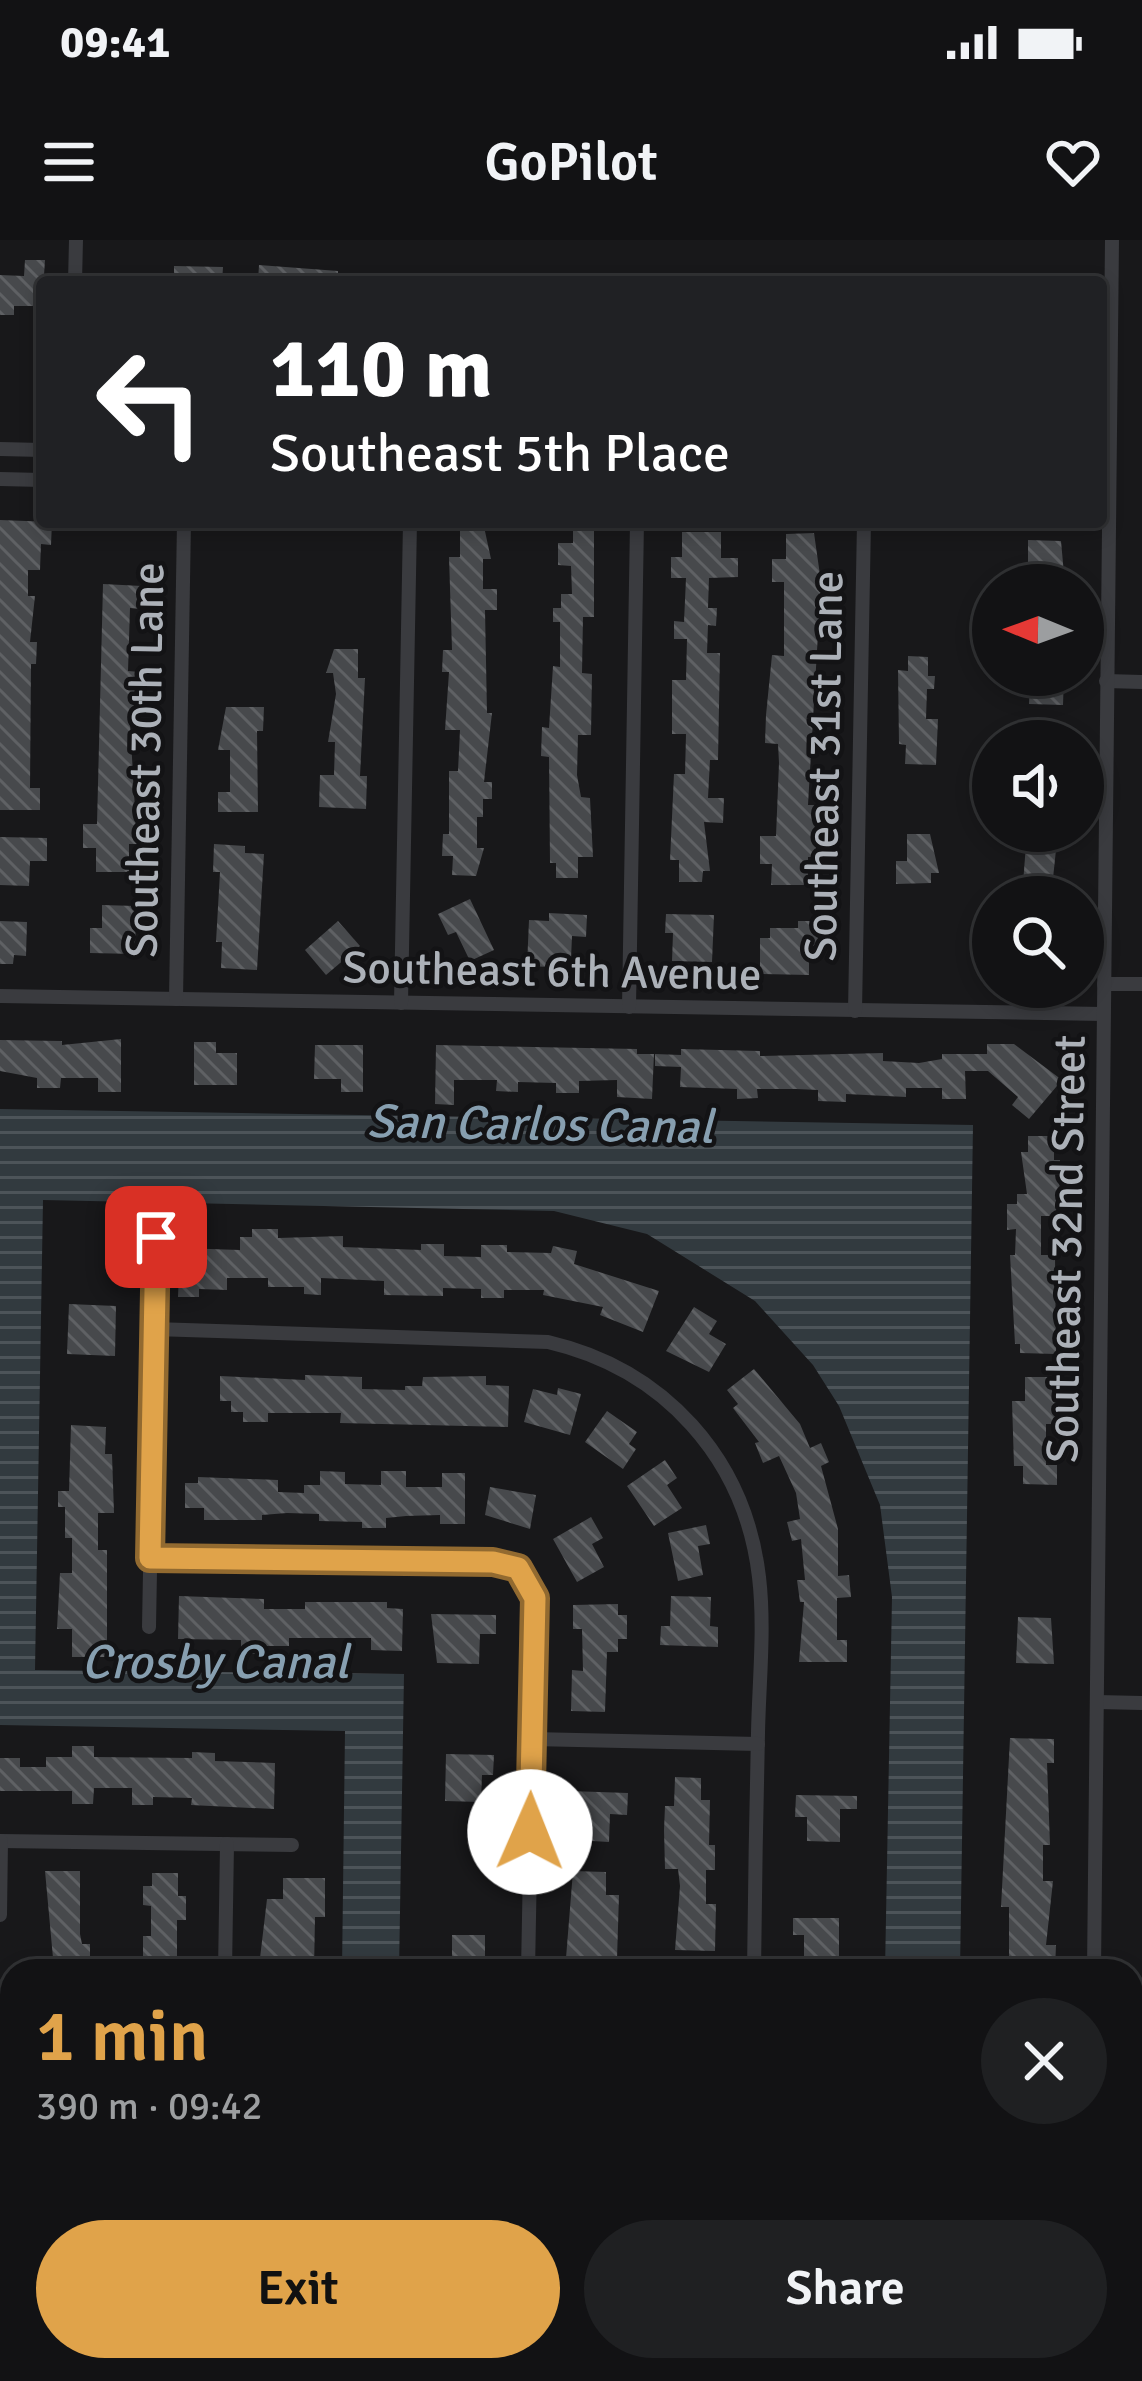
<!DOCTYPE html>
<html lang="en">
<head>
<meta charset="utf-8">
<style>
	:root { --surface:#121214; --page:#1f2022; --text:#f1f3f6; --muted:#9c9ea0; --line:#313234; --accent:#e0a34a }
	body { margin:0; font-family:Signika,sans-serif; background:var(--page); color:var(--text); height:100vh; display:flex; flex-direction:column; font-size:45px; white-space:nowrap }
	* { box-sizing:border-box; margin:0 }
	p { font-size:39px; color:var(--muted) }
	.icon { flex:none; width:66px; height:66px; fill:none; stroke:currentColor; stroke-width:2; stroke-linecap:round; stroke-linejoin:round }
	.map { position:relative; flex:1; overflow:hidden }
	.panel { position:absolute; left:0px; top:1719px; width:1143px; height:423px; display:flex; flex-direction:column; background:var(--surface); border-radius:36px 36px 0 0; box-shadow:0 6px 18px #0003,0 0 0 3px var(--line) }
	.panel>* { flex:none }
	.top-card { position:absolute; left:36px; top:36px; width:1071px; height:252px; border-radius:12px; box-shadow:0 6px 18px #0003,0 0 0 3px var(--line); background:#202124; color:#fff; overflow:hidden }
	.needle { width:78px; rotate:271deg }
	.buttons { position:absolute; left:972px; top:324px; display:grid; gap:24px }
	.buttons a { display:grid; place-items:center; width:132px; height:132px; border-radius:50%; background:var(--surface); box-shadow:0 6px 18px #0003,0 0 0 3px var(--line); font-size:60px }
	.pin { position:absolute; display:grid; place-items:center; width:102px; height:102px; color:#fff; margin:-51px; border-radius:24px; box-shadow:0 6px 18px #0006 }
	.me { position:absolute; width:132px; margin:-66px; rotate:1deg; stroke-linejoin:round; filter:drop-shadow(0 0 9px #0008) }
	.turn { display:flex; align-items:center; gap:42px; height:252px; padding:0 36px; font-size:54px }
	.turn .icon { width:156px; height:156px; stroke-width:2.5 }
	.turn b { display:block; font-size:84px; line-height:102px }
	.round { display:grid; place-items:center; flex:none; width:126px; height:126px; border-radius:63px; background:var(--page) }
	.overview { display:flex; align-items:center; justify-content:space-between; height:204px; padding:0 36px }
	h1 { font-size:72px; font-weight:600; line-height:90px; color:var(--accent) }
	.action { display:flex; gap:24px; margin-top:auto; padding:24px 36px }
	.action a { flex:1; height:138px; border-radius:72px; background:var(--accent); color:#111; font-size:48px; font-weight:600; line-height:138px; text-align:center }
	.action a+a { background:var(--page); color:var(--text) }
	.status { display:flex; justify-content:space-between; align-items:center; height:84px; padding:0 60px; background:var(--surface); direction:ltr }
	.status svg { height:33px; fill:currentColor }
	header { display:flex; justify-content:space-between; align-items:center; height:156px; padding:0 36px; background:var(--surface); font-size:54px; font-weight:600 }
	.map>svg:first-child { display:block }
	.water { fill:url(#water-rules) }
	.building { fill:url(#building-back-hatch) }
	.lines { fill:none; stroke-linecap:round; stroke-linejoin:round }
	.minor { stroke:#3a3b3f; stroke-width:14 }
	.route-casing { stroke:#926a30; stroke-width:30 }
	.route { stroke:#e0a34a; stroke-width:21 }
	.labels { text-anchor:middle; stroke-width:9; stroke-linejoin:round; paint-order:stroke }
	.street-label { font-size:45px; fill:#acb1b8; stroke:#131315 }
	.water-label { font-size:48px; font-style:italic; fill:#879fb0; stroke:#131315 }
</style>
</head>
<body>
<div class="status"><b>09:41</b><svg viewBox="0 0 49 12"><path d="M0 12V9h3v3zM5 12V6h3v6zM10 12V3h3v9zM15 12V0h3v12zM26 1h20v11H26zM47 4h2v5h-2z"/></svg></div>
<header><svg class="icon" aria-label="menu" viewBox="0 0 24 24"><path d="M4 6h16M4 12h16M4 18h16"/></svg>GoPilot<svg class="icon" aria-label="heart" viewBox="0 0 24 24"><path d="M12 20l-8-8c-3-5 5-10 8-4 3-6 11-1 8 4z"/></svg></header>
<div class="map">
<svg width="1142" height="2141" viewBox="0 0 1142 2141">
	<defs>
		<pattern id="water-rules" width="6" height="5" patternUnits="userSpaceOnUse" patternTransform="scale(3)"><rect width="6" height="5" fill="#323a3f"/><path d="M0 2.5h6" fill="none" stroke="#4d5459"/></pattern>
		<pattern id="building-back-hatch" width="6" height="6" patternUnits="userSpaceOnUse" patternTransform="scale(3)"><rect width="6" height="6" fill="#47494c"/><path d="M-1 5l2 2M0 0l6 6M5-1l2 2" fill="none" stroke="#5f6164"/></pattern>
	</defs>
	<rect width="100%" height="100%" fill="#18181a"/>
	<path class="water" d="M0,869L973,885L960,1731H885L892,1357L880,1265L839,1166L813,1125L755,1061L647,994L554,971L43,960L35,1430L404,1434L399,1731H342L345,1491L0,1485Z"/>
	<g class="building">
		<path d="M25,20H45L42,66H14V75H0V35L24,36Z"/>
		<path d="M259,25L338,31V42H258Z"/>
		<path d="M174,26L223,27L222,42H174Z"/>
		<path d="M0,280L52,282L51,305L41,304L40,330H28V356H35L30,402H37L36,424H31L30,548H40V570H0Z"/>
		<path d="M460,282H483L491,319H483V349H497V370H485L487,473H492L484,542H492V559H483V577H477V608H484L476,636L452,635L453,616H442L443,594H449V531H458L460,490H445L449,432H442L443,410H452L449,317H460Z"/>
		<path d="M573,287H594V377H583L582,433L592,434L591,495H578L577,535L581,557L590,558L593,617H578V638H556V623H550L549,517L541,516L542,487L549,488L553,426L560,427V382H553V368H561V354H572L571,326L558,325V303H573Z"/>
		<path d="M682,292H721V318H738V337L709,338L708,368H717L716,386L708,385L707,413H720L718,520H710L708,558H724L723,583L704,582L710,631H703L702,642H679V620H670L674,534H685L686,494H672V440H686L687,399H674V381L684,382L686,338H671V317H682Z"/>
		<path d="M814,293L821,342L808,565H816V617H808V645H771L772,624H760V596H776L779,523L778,504L765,503L766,475L772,415L784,416V342H772V319H786V294Z"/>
		<path d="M1028,300L1061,301L1065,345H1016V325L1028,326Z"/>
		<path d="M103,344L142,346L141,369L130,368L128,431L140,432L138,483H130L137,604H129V632H96V608H83V584H97Z"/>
		<path d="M334,409H358V438H365L360,536H367L366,569L319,567L320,535H334L335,502H328L336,454L333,433H326Z"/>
		<path d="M908,416L928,417V436H935L934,449H927L926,479H938L936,525L905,524L906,505L899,504L898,430L908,431Z"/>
		<path d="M1039,435H1064L1063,465L1029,464L1030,441L1039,442Z"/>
		<path d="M226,467H264L263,491H257L258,572H218V552H230V510H218Z"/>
		<path d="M1027,591H1058L1051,657H1022Z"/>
		<path d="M907,594H930L939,633H931V643L896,644V621H907Z"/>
		<path d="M0,597L47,598V621H30L29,646L0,645Z"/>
		<path d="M214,604L245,606V613L264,614L257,730L221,728L222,702H216L220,632H213Z"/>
		<path d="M470,659L494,710L470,721L456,692L448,695L438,674Z"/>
		<path d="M102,665L136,666L135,714L90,713V688H102Z"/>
		<path d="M549,673L587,675L586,697L572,696L571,719L550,718V727L527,726L529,680L549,681Z"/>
		<path d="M666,674L714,675L712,722L672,721L673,693H665Z"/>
		<path d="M0,681L27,682L26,716L14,715L13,724H0Z"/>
		<path d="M338,681L360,706L326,735L305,710Z"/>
		<path d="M798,681H818V706H809V735L760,734V698H770V688H798Z"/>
		<path d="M121,799V852H98V838H61L60,848H37V838L0,831V800L62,801V805Z"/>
		<path d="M194,802H216V813H237V845H194Z"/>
		<path d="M987,804H1014L1062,840L1029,879L1012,865L1018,857L988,831H965L966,859H942V848H906V857L846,854V862L818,861V850L796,849H757L758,858L737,859V849L680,847L681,827L655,826V814L681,815V809L760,811V816L883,813V821L919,823L942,819V814H987Z"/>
		<path d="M315,805H363V852H341V839H314Z"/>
		<path d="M436,805L637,809V814H654L652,859L617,857V840L579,841V853H556V843L518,842V852L496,851L497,840H454V865L435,864Z"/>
		<path d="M1028,896H1054V920H1060L1059,976H1041V1015H1055L1056,1114L1020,1113V1104H1015L1010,1015H1015L1016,989L1007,990V964H1017V954H1027L1021,912H1028Z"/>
		<path d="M252,989H278V998L343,996V1007L421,1010V1004H444V1016L481,1017V1005H507V1012L551,1013L553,1006L577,1011L574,1024L659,1051L643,1092L600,1075L603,1067L543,1055L544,1050H504V1058H481V1049L443,1048V1056L384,1055V1041L321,1038V1055L304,1054V1047H268V1038H227V1050L199,1049V1057H178L180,1008L240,1010V997H252Z"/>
		<path d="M69,1064L116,1066L115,1116L67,1114Z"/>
		<path d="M694,1067L717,1081L709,1094L726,1104L709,1132L666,1111Z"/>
		<path d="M754,1129L800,1184L810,1208L821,1203L829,1222L821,1226L838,1289V1336L849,1335L851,1357L837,1358V1400H847V1422H799L804,1362H800L797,1340H805L801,1299L792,1301L787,1282L800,1279L796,1253L779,1216L763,1223L755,1203L759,1202L733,1168L738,1164L727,1150Z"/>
		<path d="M305,1135L362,1137V1149L405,1150V1146H422L423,1137L486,1136V1145L509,1146L508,1187L340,1183L341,1173H268V1182H243V1172H231V1161H220V1136L305,1140Z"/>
		<path d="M1025,1137H1056V1184H1046V1225H1057V1245L1023,1244V1226H1014L1012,1161H1025Z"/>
		<path d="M558,1148L581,1154L570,1195L524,1182L533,1149L557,1155Z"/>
		<path d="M607,1171L637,1192L629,1204L636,1209L623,1229L585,1202Z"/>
		<path d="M71,1185L106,1187L105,1214H112L114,1273H98V1310H107V1417H72V1389H57L60,1333H72V1298H65V1267H58V1251H69Z"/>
		<path d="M665,1220L677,1238L667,1245L682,1268L654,1286L627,1246Z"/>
		<path d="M320,1231L345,1232V1244L381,1245V1231H406V1247H442V1233H465V1284H440V1275L406,1276L386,1278V1288H362V1282L319,1281V1274L287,1273L262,1275V1280H204V1268H185V1243H198V1237L278,1240V1252L304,1253V1245H320Z"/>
		<path d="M490,1247L536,1255L530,1289L485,1275Z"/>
		<path d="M591,1277L603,1298L592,1304L604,1327L577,1342L553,1299Z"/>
		<path d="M706,1285L710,1304L698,1306L703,1335L678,1341L668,1293Z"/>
		<path d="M179,1356L264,1359V1369H305V1362H387V1368L403,1369L402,1411L371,1410V1398H289V1406H264V1414H241V1400L178,1399Z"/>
		<path d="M671,1356L711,1357L710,1386L718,1387V1407L660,1405L661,1386H670Z"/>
		<path d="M618,1364V1375H627V1399H618V1412H607L605,1472L571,1471L572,1430L583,1431L582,1389H573V1365Z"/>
		<path d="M431,1374L496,1375V1394H480L479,1424L437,1423Z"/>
		<path d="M1018,1377L1051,1378L1054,1424L1016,1423Z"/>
		<path d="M1010,1498L1054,1499V1523H1047L1050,1605H1043V1641H1053L1046,1705H1056L1055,1730H1030V1722L1009,1721V1667H1001Z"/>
		<path d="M72,1506H94V1517L192,1518V1512L215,1513V1521L275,1523L274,1569L191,1565L192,1558L153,1557V1565H132V1548H94L93,1564H72V1551H0V1518H20V1527H46V1517H72Z"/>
		<path d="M446,1514L494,1515L493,1535H482L481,1562L445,1561Z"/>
		<path d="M675,1537L701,1538V1560H710L709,1605H715V1630H706V1664H716L715,1711L675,1710L680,1646L678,1629H665L664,1590L665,1566H674Z"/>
		<path d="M570,1551L628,1553L627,1575L610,1574L609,1602L575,1600Z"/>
		<path d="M796,1555L857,1556V1569H840V1602L807,1601V1577H795Z"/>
		<path d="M45,1631H80V1694L82,1704H90V1727L82,1731H36V1719L53,1718Z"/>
		<path d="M573,1631L606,1632V1655H619L617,1719H607L606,1731H576V1719L566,1718Z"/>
		<path d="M152,1633H178V1656H186V1680H177V1731H143V1696H151V1666L143,1665V1646H152Z"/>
		<path d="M283,1638H325V1677H315L314,1731H273V1718H260L267,1659H283Z"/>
		<path d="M793,1678H839V1722L804,1723V1695H793Z"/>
		<rect x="452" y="1695" width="33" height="36"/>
	</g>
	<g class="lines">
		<g class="minor">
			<path d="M75,42L76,0"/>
			<path d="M0,209L42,210"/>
			<path d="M0,239L42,240"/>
			<path d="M1106,441L1142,442"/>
			<path d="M1104,744H1142"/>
			<path d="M0,756L1103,774"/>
			<path d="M176,759L184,282"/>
			<path d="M401,763L410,282"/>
			<path d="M629,767L637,282"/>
			<path d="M855,771L864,282"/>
			<path d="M154,1089L548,1102C664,1129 745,1218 759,1337C765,1388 759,1442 758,1493C756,1572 755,1652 754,1731"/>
			<path d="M150,1317L493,1322L525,1333L535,1358L528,1731"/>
			<path d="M149,1387L156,997"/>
			<path d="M1097,1462L1142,1463"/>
			<path d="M532,1499L758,1504"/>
			<path d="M0,1601L292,1605"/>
			<path d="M0,1675L1,1601"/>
			<path d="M225,1731L227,1604"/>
			<path d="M1094,1731L1112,0"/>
			<path d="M1131,1764H1142"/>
			<path d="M1131,1991H1142"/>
			<path d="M218,2141L219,2130"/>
			<path d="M520,2141V2130"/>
			<path d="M747,2141V2130"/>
			<path d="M1088,2141L1089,2130"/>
		</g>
	</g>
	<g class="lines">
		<defs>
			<path id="route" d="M156,997L150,1318L493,1322L518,1328L535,1358L530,1592"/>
		</defs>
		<use href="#route" class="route-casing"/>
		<use href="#route" class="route"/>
	</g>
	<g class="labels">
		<g class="street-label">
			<text transform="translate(144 520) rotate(-89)" y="16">Southeast 30th Lane</text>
			<text transform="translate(823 526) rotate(-89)" y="16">Southeast 31st Lane</text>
			<text transform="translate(552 730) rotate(1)" y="16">Southeast 6th Avenue</text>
			<text transform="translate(1065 1009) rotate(-89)" y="16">Southeast 32nd Street</text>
		</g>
		<g class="water-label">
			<text transform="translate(540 883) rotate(1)" y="17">San Carlos Canal</text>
			<text x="215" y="1438">Crosby Canal</text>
		</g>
	</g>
</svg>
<div class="buttons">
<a><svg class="needle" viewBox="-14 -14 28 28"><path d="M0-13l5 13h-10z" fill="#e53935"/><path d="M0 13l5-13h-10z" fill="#9c9ea0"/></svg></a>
<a><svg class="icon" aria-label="sound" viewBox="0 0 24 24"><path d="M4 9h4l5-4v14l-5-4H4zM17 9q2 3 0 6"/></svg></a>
<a><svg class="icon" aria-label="search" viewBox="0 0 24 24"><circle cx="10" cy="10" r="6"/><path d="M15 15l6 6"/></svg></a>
</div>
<div class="pin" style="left:156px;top:997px;background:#d93025"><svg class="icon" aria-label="arrive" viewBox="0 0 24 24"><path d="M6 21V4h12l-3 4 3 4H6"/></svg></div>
<svg class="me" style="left:530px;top:1592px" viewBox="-20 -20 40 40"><circle r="19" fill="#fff"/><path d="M0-13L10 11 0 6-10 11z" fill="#e0a34a"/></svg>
<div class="top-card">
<div class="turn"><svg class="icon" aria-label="left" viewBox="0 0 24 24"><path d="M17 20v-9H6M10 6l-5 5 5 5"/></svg><div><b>110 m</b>Southeast 5th Place</div></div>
</div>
<section class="panel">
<div class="overview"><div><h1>1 min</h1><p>390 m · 09:42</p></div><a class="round"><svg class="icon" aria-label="close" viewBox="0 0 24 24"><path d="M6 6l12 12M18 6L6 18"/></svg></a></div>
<div class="action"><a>Exit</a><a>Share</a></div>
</section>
</div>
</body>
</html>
